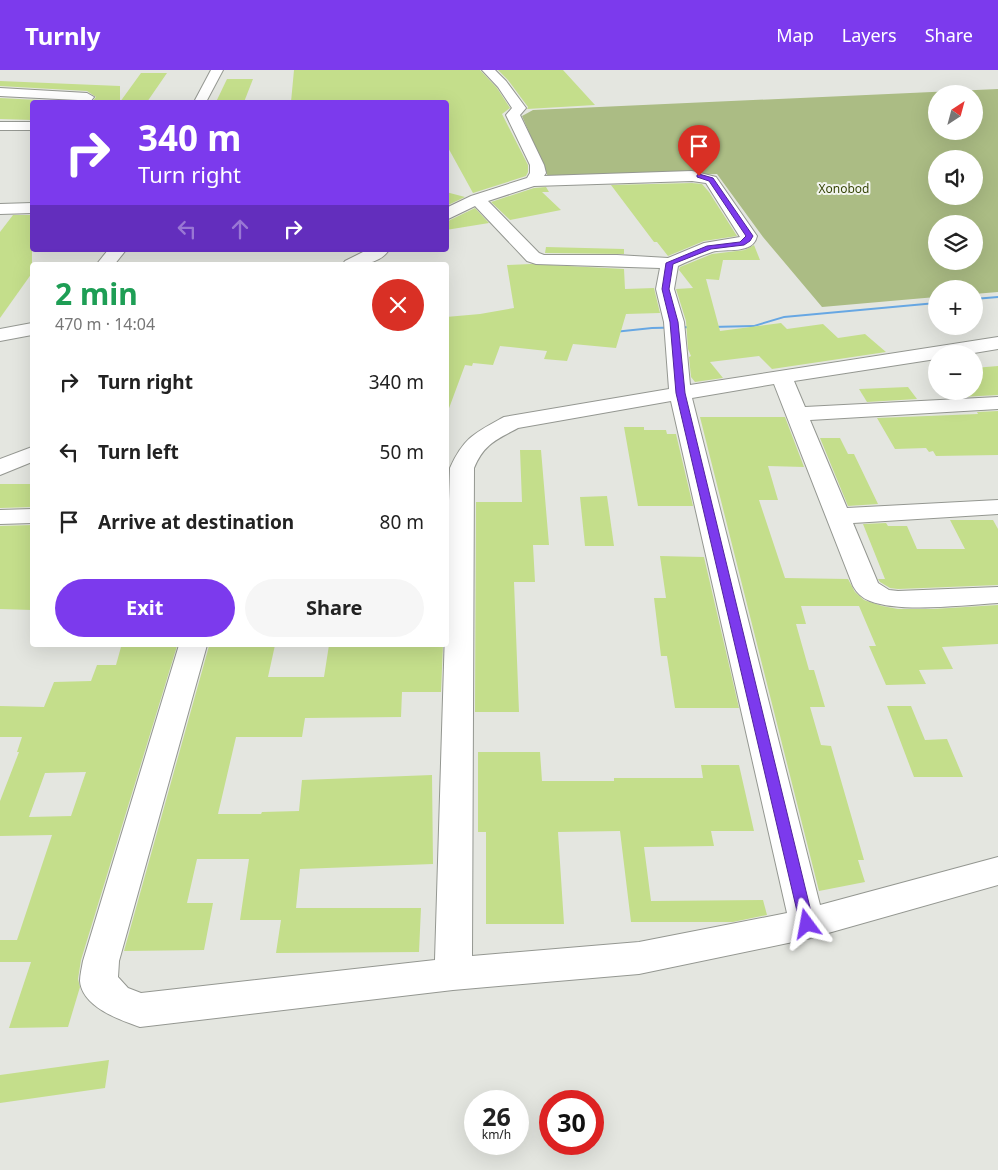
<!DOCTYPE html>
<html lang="en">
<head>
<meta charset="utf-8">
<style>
	:root { --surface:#fff; --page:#f6f6f6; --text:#222; --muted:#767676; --accent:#7c3aed }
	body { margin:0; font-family:"Noto Sans",sans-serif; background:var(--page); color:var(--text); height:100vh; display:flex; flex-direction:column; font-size:19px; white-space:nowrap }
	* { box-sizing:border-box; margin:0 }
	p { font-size:16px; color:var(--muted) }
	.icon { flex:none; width:28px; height:28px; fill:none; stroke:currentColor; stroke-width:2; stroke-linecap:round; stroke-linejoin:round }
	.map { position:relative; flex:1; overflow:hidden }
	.sheet { position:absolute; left:30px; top:192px; width:419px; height:385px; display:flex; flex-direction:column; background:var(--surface); border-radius:5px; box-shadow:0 5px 20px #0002 }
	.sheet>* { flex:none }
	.banner { position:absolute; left:30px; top:30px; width:419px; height:152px; border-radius:5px; box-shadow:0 5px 20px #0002; background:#7c3aed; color:#fff; overflow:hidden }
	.needle { width:32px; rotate:36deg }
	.fabs { position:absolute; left:928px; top:15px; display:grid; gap:10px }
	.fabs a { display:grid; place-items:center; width:55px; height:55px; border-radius:50%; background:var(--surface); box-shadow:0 5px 20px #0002; font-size:25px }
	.speed { position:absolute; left:464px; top:1020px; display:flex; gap:10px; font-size:25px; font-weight:700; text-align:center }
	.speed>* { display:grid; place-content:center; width:65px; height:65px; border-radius:50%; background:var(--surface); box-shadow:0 5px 20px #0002; line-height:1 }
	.speed small { font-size:12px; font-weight:400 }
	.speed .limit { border:8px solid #d22; background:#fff; color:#111 }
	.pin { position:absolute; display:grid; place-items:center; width:42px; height:42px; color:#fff; margin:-51px -21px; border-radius:50% 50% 50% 0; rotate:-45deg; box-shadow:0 0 5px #0007 }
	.pin .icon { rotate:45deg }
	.me { position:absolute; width:55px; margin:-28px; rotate:347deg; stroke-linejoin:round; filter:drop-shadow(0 0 4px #0008) }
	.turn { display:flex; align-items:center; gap:18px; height:105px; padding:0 25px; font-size:22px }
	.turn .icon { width:65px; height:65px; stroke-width:2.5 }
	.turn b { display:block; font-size:35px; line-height:42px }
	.lanes { display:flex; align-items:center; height:48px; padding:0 25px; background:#0003; justify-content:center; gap:25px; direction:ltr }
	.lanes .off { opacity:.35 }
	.round { display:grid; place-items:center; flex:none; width:52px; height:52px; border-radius:26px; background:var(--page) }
	.headline { display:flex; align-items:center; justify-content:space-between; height:85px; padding:0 25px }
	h1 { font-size:30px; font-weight:700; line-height:38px; color:#1e9e55 }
	.button { display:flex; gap:10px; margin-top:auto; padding:10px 25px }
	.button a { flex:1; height:58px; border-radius:30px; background:var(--accent); color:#fff; font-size:20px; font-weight:700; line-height:58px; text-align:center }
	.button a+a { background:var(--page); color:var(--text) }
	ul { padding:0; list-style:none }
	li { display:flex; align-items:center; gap:15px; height:70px; padding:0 25px }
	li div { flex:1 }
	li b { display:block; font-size:19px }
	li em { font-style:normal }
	header { display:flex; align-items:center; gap:30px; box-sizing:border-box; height:70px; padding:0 25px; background:var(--accent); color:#fff }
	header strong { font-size:24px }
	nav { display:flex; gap:28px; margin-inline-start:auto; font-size:18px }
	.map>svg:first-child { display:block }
	.green { fill:#abbc84; fill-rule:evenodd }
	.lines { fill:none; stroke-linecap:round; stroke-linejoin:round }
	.stream { fill:#67a7e3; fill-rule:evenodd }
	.building { fill:#c4de8b; fill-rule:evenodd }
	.minor-casing { stroke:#949791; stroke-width:2 }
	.minor { fill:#fff; fill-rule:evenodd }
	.route { fill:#7c3aed; stroke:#51269a }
	.labels { text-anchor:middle; stroke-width:4; stroke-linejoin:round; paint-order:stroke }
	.far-park-label { font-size:12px; fill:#374608; stroke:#f1f4ed }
</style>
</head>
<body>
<header>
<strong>Turnly</strong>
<nav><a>Map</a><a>Layers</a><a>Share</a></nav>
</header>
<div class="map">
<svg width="998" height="1100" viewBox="0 0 998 1100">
	<rect width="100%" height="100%" fill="#e4e6e0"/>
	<path class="green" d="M998,19V222L974,224V219H936V227L822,237L763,167L717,104L549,109L522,46L533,40ZM936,24H974V61H936ZM936,89H974V126H936ZM936,154H974V191H936Z"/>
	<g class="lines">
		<g class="stream">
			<path d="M998,226V228L974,230V228Z"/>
			<path d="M936,232V234L784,248L754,257L711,258L709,257L711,256L754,255L784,246Z"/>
			<path d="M695,256H697V258L652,259L614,263L612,262L614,261L652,257Z"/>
		</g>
	</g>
	<g class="building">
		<path d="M294,0H480L497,18L510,38L502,44L528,95V102L526,106L473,123L446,74V32H428L427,31L291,32Z"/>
		<path d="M498,0H563L595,35L527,39L528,37L508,10Z"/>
		<path d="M141,3H167L147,32H92L96,27L87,21L0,16V11L120,16V32Z"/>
		<path d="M227,9H253L244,32H216Z"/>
		<path d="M0,28L76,32H32V50L0,49Z"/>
		<path d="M692,113L702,114L709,122L737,166L704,171L668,186L657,172H654L611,115Z"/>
		<path d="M546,117L549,122H542L561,140L510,150L491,132L534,118Z"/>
		<path d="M446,122L465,127L446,136Z"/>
		<path d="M475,138L489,153L446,160V152Z"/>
		<path d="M13,145H32V203L0,248V162Z"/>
		<path d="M754,175L760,190H723L719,210L706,209L720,261L781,253L787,259L823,254L838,268L865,264L886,282L772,299L759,286L710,292L723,308L695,312L691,307L689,287L691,286L688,279L686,251L676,219L693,218L679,200L680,197L712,184L745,180Z"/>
		<path d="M546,177L624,179V184L545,183Z"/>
		<path d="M531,194L624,199L625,219L654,218L660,243L626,244L616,278L573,274L567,291L544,289L547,281L500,276L493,295L473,293L472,296L465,295L448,341L446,340V247L480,244L514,238L507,195Z"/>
		<path d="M998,296V325L962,327L957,321H974V298Z"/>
		<path d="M908,317L917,329L867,332L859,319Z"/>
		<path d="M998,341V385L936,386L933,381L929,382L926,378L895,379L877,348L978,344L977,342Z"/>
		<path d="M700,347H785L804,397L768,396L778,430H759L785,508L848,509L855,522L864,530L882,536L898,539H933L998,535V574L942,577L953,599L919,600L926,614L886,615L869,576H876L859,536H801L806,554H796L809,600H814L825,637H810L821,675L831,676L864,790H858L865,812L819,821Z"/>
		<path d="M624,357H644V360H666L667,364H676L693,436H638Z"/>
		<path d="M820,368H840L848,384H854L878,434L848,436Z"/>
		<path d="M520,380H541L549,475H533L535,512H514L519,642H475L476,432H522Z"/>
		<path d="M0,414H32V437L0,438Z"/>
		<path d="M607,426L614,476H585L580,427Z"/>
		<path d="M950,450H993L998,459V515L898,519L890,518L880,512L878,509H885L863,454L886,453L888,456H907L917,479H965Z"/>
		<path d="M32,455V540L0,539V456Z"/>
		<path d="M660,486L704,487L739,638H675L667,586H661L654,528H666Z"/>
		<path d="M275,575L268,607H324L329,575H443L441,622H402L401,647L305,648L302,667H236L218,744H261L262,742L299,741L302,710L432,705L433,794L300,799L296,838H421L419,882L276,883L281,850H240L249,789H197L187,833H213L204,880L124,881L209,576Z"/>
		<path d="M177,576L81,890L78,909L80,917L68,957L9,958L31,892H0V870H17L52,765L0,766V731L19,682H17L22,667H0V636L44,637L54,612L91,611L97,595H116L121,577ZM86,702L71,746L29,747L45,703Z"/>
		<path d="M887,636H911L925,670L947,669L963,707H914Z"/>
		<path d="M478,682H540L542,711H614V708H703L701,695H739L754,761H711L714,776L644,777L651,831L763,830L767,845L733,852H631L620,761L558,762L564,854H486V762H478Z"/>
		<path d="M109,990L105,1018L0,1033V1005Z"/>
	</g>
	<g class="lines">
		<defs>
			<g id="minor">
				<path d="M211,0H223L206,32H194Z"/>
				<path d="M482,0H495L506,11L526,38L520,45L544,95L546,103L544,106L692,101L716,107L757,166C753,185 726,178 712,182C700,186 689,191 678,196L674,219L684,252L690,315L998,267V279L968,284H936V289L794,311L805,337L998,327V339L810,350L847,438L998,430V444L853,453L878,513L889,520L898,521L998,517V533C964,535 900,543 870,531C862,528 857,523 853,516L774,314L692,328L820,835L998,787V815L807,869L639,904L453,920L140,957C120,950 82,937 80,911C80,905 82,897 83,891L179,575H207L119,891L118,907L128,918L141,923L435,890L450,398C464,367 475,363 504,347L669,319L664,252L656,219L660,198L536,194L527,191L475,136L446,150V138L471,126L527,108L530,103V95L506,45L512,38L498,17ZM692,111L706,113L740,167L704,173L668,188L617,185H544L539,183L488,131L534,116ZM671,331L787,843L639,872L472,886L474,398C484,374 496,370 518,358Z"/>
				<path d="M0,18L87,23L94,27L90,32H78V30L0,26Z"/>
				<rect x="0" y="52" width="32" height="8"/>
				<path d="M32,133V143L0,144V134Z"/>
				<path d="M108,180H126L114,195H96Z"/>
				<path d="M367,180H389C379,195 358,195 342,195L345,191Z"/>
				<path d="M32,253V265L0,271V259Z"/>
				<path d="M32,377V392L0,405V389Z"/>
				<path d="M32,439V453L0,454V440Z"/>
			</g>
		</defs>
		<use href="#minor" class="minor-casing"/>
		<use href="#minor" class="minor"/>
	</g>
	<path class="route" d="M699,104L713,108L753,166L750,171L744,175L711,179L673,194L669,219L678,252L685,323L814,854L812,858L807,860L802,858L800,854L676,323L670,252L662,219L666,193L707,176L740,172L746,166L709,111L697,107V105Z"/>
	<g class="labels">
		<g class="far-park-label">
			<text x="844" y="123">Xonobod</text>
		</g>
	</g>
</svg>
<div class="fabs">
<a><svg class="needle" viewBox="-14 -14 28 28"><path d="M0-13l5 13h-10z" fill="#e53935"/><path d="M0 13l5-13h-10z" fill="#767676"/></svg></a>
<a><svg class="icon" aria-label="sound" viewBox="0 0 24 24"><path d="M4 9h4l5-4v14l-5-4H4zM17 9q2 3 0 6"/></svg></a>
<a><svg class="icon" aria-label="layers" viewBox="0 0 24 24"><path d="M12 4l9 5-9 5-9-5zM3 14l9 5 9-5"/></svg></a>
<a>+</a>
<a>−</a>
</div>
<div class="speed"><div>26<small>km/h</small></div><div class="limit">30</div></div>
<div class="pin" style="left:699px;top:106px;background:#d93025"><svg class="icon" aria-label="arrive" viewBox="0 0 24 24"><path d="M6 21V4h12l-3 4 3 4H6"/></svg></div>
<svg class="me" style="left:807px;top:854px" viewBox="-20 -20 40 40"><path d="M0-17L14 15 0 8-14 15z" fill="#7c3aed" stroke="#fff" stroke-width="4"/></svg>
<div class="banner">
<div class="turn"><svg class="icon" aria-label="right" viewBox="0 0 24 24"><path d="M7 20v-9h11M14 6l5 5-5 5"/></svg><div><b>340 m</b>Turn right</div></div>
<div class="lanes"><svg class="icon off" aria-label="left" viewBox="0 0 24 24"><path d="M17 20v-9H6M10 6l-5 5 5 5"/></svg><svg class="icon off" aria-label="ahead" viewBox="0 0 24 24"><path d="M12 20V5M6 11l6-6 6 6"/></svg><svg class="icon" aria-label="right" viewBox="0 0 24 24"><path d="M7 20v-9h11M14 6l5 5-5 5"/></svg></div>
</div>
<section class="sheet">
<div class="headline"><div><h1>2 min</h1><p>470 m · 14:04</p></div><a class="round" style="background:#d93025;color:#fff"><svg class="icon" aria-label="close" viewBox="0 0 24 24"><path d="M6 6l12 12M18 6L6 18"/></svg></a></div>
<ul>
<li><svg class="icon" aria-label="right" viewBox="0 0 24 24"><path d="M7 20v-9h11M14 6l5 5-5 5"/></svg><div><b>Turn right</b></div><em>340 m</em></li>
<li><svg class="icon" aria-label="left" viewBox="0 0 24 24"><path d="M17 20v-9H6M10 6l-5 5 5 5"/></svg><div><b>Turn left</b></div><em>50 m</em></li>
<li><svg class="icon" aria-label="arrive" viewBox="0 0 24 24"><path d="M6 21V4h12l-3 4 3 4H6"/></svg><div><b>Arrive at destination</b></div><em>80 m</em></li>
</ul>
<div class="button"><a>Exit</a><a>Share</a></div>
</section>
</div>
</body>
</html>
